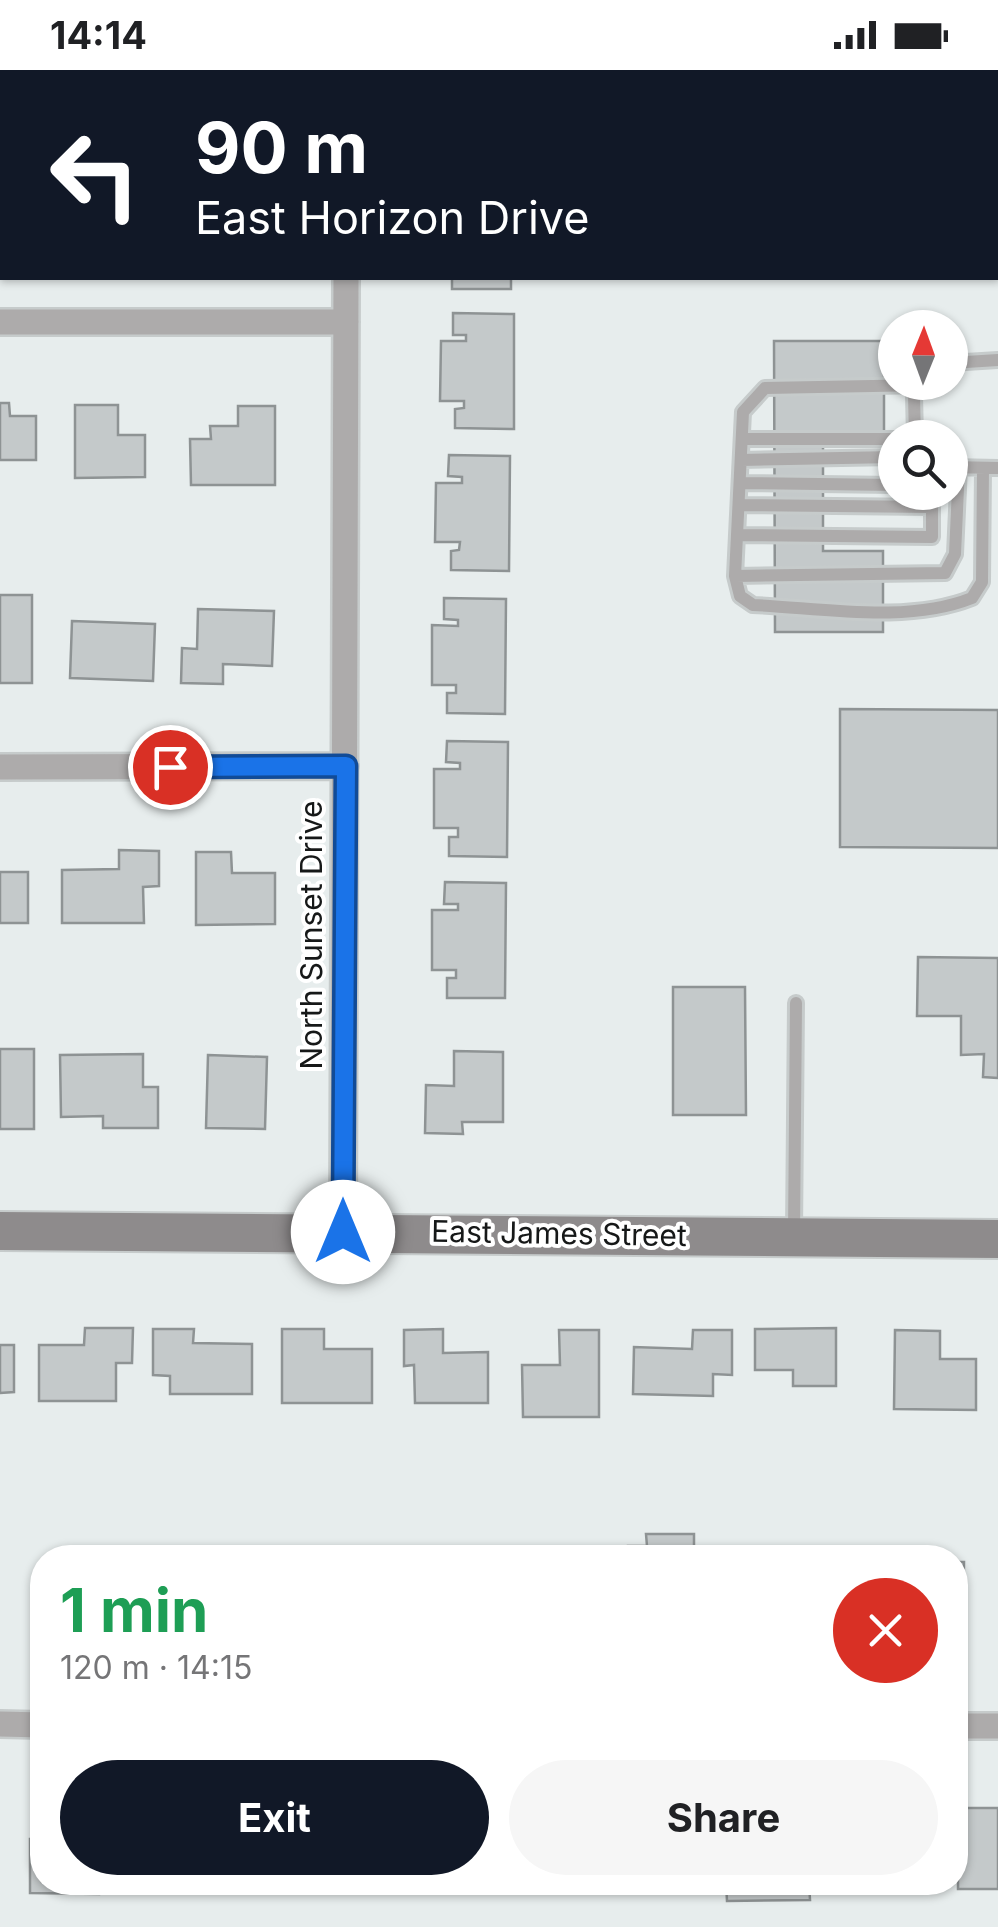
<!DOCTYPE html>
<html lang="en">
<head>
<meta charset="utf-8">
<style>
  :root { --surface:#fff; --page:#f6f6f6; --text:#202124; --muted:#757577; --accent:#111827 }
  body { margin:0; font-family:Inter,sans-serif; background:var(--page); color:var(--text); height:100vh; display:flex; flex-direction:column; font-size:38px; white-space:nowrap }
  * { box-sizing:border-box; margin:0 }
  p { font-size:32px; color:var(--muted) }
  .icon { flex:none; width:55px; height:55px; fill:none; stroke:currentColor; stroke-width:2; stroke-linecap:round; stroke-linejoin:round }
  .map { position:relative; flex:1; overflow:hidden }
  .sheet { position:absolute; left:30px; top:1475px; width:938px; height:350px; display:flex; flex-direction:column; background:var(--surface); border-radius:40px; box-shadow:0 2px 8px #0004 }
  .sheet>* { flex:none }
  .banner { position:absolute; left:0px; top:0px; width:1000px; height:210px; box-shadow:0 2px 8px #0004; background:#111827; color:#fff; overflow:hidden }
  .needle { width:65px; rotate:1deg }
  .tools { position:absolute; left:878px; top:240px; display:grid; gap:20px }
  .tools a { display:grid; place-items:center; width:90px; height:90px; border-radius:50%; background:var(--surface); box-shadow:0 2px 8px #0004; font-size:50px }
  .pin { position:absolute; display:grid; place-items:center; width:85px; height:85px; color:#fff; margin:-42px; border:5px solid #fff; border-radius:50%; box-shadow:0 2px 10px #0007 }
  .me { position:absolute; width:110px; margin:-55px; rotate:0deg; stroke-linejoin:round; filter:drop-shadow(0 0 8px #0008) }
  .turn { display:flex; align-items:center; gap:35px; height:210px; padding:0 30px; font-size:45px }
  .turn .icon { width:130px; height:130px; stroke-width:2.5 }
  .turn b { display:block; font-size:70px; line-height:85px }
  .round { display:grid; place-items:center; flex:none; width:105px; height:105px; border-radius:52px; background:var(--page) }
  .head { display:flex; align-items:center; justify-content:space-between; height:170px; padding:0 30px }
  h1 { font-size:60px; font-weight:700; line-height:75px; color:#1e9e55 }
  .cta { display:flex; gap:20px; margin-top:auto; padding:20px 30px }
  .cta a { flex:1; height:115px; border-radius:60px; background:var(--accent); color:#fff; font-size:40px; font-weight:700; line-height:115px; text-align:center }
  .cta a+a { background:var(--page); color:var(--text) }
  .status { display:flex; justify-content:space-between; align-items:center; height:70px; padding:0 50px; background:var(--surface); direction:ltr }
  .status svg { height:28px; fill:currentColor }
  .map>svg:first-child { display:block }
</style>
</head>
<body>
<div class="status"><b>14:14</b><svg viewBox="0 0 49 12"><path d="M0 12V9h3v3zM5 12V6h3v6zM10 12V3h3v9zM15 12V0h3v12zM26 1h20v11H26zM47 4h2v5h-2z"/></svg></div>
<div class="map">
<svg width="998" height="1857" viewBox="0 0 998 1857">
  <rect width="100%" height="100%" fill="#e7eded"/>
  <path fill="#c4c9ca" stroke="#8e9394" stroke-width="2.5" d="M438 0H512V2H438Z
    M766 0H918V2H766Z
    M0 96H2V167H0Z
    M452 208H511V219H452Z
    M453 243 514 244V359L455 358V339L464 338V331H440L441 271H466V265H453Z
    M774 271H884V363H823V481H883V562H775Z
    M0 333H9L10 346H36V390H0Z
    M75 335H118V365H145V407L75 408Z
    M238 336H275V415H191L190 369H211L210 356H238Z
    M449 385 510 386 509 501 451 500V481L459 480 460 472H435L436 413H462V407L448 406Z
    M0 525H32V613H0Z
    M444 528 506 529 505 644 447 643V623H456V615H432V555L458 556V550L444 549Z
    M198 539 274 541 272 596 223 594V614L181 613 182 578 197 579Z
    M72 551 155 554 153 611 70 608Z
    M840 639 998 640V778L840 777Z
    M447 671 508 672 507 787 449 786V767H458V758H434V699H460V693L446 692Z
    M119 780 159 781V816L143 817 144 853H62V800L119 799Z
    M196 782H231L232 803H275V854L196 855Z
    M0 802H28V853H0Z
    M445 812 506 813 505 928H447V908H456V900H432V840H458V834H444Z
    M918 887 998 888V1008L983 1007 984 984 961 985V946H917Z
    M673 917H745L746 1045H673Z
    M0 979H34V1059H0Z
    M454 981 503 982V1052H462L463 1064 425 1063 426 1015 454 1016Z
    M143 984V1017H158V1058H103V1046L61 1047 60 985Z
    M208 985 267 987 265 1059 206 1058Z
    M85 1258H133L132 1293H116V1331H39V1275H84Z
    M836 1258V1316H793V1300H755V1259Z
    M153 1259H194L193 1273 252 1274V1324H170V1306L153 1305Z
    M282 1259H324V1279H372V1333H282Z
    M443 1259V1283L488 1282V1333H415L414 1295 404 1296V1260Z
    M559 1260H599V1347H523L522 1295H560Z
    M693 1260H732V1305L713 1304V1326L633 1324 634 1277 692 1279Z
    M895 1260 940 1261V1289H976V1340L894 1339Z
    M0 1275H14V1322L0 1323Z
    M646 1464H694V1481H721V1488H628V1476H647Z
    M294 1480 328 1481V1488H294Z
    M955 1492H964L963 1572H955Z
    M958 1738H998V1819H958Z
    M30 1769H42V1812H99V1824L30 1823Z
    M371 1812H458V1823L371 1822Z
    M488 1812H579V1821L487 1817Z
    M612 1812H690V1819L612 1822Z
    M726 1812H809L810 1830 727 1831Z
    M852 1812H929V1820L852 1821Z"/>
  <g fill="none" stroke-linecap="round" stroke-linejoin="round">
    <defs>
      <path id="lane" d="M950 293 998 290
        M926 315 765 318 743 342 735 506 740 526 753 535C821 538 907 554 972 528L982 512 983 398
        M915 368 914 325 927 314
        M742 369H895
        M741 390 895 387
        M950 397 998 398
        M740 413 895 415
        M739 435 932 437
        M737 465 932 467V422
        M735 506 945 503 955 484 959 397
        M794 1164 796 933"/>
      <path id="street" d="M346 0V2
        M0 252H346
        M0 697 345 696
        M343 1162 346 208
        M0 1654 42 1655
        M955 1656H998"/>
      <path id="secondary" d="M0 1161 998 1169"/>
    </defs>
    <use href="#lane" stroke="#c6cbcb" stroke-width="18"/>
    <use href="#street" stroke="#c6cbcb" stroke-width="30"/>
    <use href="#secondary" stroke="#c6cbcb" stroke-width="42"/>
    <use href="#lane" stroke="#adabab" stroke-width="12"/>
    <use href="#street" stroke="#adabab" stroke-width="25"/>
    <use href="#secondary" stroke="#8e8b8c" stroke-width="38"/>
  </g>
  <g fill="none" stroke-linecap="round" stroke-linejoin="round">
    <defs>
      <path id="route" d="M170 697 346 696 343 1162"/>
    </defs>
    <use href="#route" stroke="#114b97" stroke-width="25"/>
    <use href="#route" stroke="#1a73e8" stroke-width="18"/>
  </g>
  <g text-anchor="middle" stroke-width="8" stroke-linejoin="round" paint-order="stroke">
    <g font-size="30" fill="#161818" stroke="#fff">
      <text transform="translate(312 865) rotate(-90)" y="10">North Sunset Drive</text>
      <text transform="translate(559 1164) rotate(1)" y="10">East James Street</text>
    </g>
  </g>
</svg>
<div class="tools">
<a><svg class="needle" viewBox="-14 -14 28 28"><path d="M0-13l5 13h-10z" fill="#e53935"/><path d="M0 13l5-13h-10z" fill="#757577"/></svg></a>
<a><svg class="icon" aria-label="search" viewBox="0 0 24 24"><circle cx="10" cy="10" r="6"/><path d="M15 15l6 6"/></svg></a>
</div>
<div class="pin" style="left:170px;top:697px;background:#d93025"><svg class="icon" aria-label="arrive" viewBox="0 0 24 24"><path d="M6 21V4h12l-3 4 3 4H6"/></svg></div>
<svg class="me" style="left:343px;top:1162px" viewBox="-20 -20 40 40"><circle r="19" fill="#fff"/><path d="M0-13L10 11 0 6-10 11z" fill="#1a73e8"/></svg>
<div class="banner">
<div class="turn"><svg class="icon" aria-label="left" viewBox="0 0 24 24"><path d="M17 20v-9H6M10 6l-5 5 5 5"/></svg><div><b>90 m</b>East Horizon Drive</div></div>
</div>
<section class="sheet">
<div class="head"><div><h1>1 min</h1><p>120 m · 14:15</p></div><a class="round" style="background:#d93025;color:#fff"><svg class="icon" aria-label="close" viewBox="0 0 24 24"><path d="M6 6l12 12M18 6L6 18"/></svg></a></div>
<div class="cta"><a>Exit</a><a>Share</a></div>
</section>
</div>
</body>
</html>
